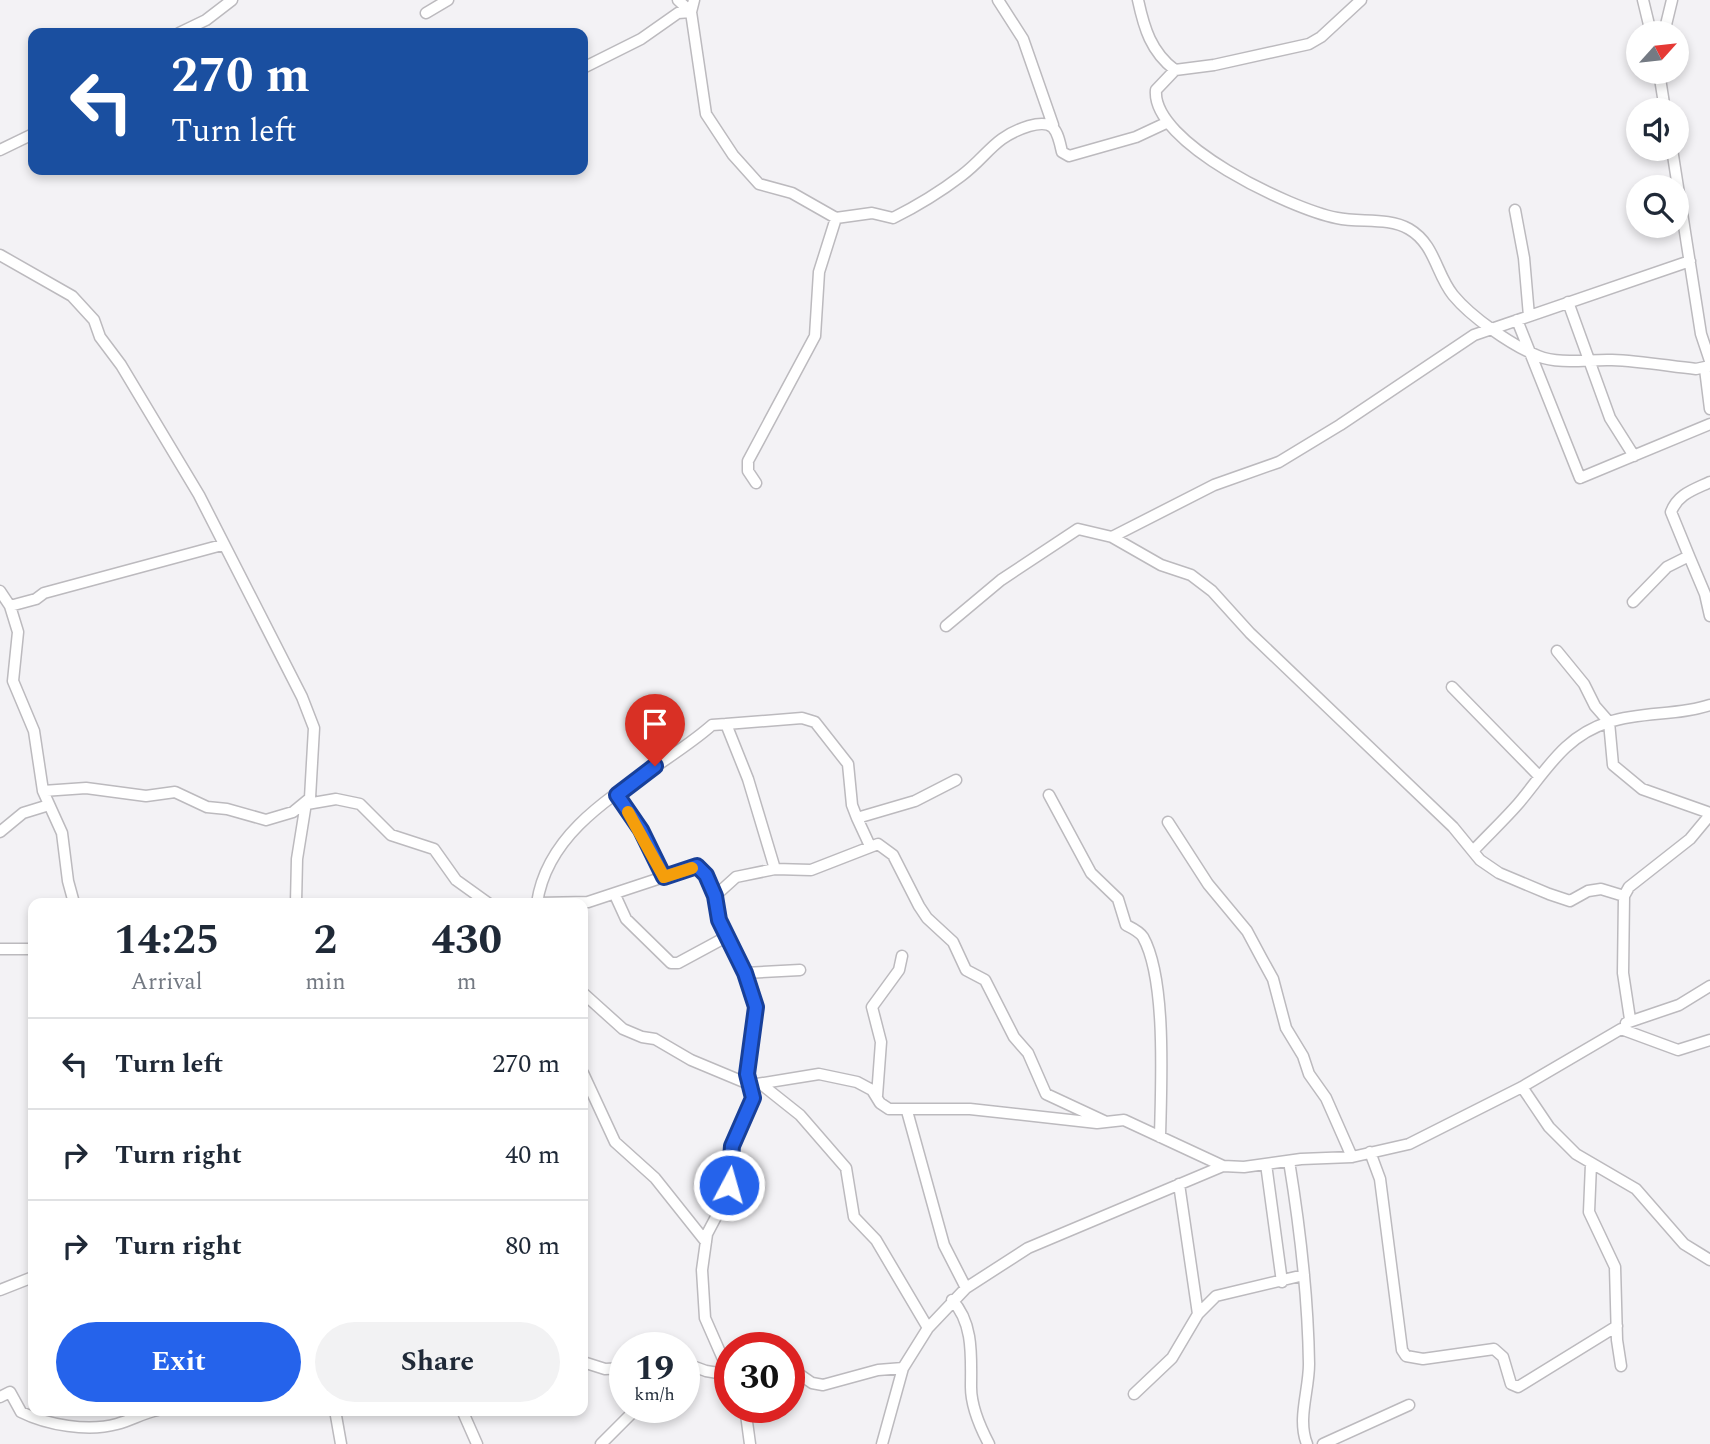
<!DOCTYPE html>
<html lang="en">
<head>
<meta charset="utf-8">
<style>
  :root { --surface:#fff; --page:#f2f2f3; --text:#1f2937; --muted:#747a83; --line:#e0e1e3; --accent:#2563eb }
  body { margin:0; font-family:Spectral,serif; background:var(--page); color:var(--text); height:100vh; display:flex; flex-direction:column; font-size:26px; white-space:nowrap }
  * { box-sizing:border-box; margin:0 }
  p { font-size:23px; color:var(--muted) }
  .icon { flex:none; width:38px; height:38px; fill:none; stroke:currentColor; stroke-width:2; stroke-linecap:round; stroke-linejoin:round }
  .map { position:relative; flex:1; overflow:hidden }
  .drawer { position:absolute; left:28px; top:898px; width:560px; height:518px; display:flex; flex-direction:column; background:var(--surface); border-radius:14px; box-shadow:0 4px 10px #0003 }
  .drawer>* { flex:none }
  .banner { position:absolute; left:28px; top:28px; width:560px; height:147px; border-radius:14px; box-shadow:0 4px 10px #0003; background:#1a4fa0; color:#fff; overflow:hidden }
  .needle { width:46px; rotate:63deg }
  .buttons { position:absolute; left:1626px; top:21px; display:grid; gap:14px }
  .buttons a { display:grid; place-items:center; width:63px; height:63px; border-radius:50%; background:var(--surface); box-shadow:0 4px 10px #0003; font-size:35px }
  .speed { position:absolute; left:609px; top:1332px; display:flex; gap:14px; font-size:35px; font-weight:700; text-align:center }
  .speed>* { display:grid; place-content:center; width:91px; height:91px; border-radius:50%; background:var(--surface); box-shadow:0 4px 10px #0003; line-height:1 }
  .speed small { font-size:18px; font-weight:400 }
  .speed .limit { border:10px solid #d22; background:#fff; color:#111 }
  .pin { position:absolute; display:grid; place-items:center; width:60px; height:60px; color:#fff; margin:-72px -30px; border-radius:50% 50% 50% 0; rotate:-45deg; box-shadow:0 0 7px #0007 }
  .pin .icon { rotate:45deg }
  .me { position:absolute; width:77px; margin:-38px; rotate:6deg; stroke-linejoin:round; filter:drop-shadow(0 0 5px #0008) }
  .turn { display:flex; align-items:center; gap:24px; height:147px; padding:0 28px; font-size:32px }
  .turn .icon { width:91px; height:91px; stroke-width:2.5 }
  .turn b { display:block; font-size:49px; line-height:60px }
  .eta { display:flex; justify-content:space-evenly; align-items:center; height:119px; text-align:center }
  .eta b { font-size:42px; font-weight:700; line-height:49px }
  .action { display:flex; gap:14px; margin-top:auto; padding:14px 28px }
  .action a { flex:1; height:80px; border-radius:42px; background:var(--accent); color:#fff; font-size:28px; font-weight:700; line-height:80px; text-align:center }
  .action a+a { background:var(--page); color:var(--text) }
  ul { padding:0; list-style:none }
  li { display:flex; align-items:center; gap:21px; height:91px; padding:0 28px; border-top:2px solid var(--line) }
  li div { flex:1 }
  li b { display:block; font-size:26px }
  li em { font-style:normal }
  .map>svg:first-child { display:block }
</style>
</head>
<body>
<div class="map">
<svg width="1710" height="1444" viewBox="0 0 1710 1444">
  <rect width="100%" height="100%" fill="#f3f2f5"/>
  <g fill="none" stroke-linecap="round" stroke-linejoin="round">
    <defs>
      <path id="minor" d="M678 0 691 12
        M694 0 691 12 706 114 733 155 759 184 792 193 836 218 872 213 893 218C917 206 940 192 961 176 988 156 993 137 1029 126 1054 119 1057 129 1062 152L1069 156 1136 137 1166 123
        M998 0 1023 39 1053 125
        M1138 0C1144 28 1151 52 1175 70
        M1361 0 1321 37 1309 44 1214 65 1175 70 1156 90C1151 143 1291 209 1337 218 1360 223 1388 217 1409 229 1435 244 1436 274 1453 295 1471 317 1511 345 1538 356 1560 365 1589 359 1612 360 1640 361 1668 366 1696 369L1710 366
        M1643 0 1651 33
        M426 13 448 0
        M179 33 206 20 232 0
        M1664 33 1672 0
        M583 68 641 39 678 13 691 12
        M1659 72 1665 110
        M1672 149 1701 334 1710 361
        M0 150 33 134
        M1515 210 1524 258 1529 316
        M0 255 72 296 94 320 100 337 121 365 199 495 302 697 314 728 310 798 293 812 266 820 227 809 207 807 175 792 146 796 86 788 43 791
        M1568 302 1610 418 1634 456
        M1517 320 1580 478 1710 424
        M1705 369 1710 409
        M756 483 748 471V461L815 336 819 272 836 218
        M1112 537 1161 565 1191 575 1212 591 1250 633 1453 827 1480 860 1499 873 1549 894 1570 901 1588 891 1601 889 1624 896
        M1689 556 1705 594 1710 616
        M0 591 10 606 18 632 13 681 34 731 43 791 62 833 68 881 74 903
        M1633 602 1667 567 1689 556 1671 512C1678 494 1693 490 1710 482
        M10 606 36 599 44 593 222 545
        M946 626 1001 580 1078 529 1112 537 1214 485 1279 462 1340 425 1474 335 1690 261
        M1557 651 1584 684 1595 706 1609 722 1613 765 1642 789 1710 813
        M1452 687 1538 775
        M617 795 641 830 664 877
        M1049 795 1091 873 1118 899 1126 925C1132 928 1139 931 1143 937 1167 980 1161 1087 1160 1137
        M307 804 336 799 360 804 391 835 434 849 456 880 488 903
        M857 818 870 846
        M1168 822 1208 884 1247 931 1262 959 1273 979 1286 1028 1303 1056 1309 1074 1326 1098 1352 1157
        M0 832 23 813 49 805
        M1473 851C1488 835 1504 820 1518 804 1546 771 1564 736 1609 722 1643 711 1677 716 1710 705
        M775 869 748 779 726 724 802 718 815 722 848 764 852 805 857 818 915 801 956 780
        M615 895 626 919 671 963H678L728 936
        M296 903 297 859 306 803
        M537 903C550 814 652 778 712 725L726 724
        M538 903 588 902 697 866 707 875 715 896
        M0 949H33
        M745 973 800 970
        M583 993 623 1029 642 1037 655 1039 691 1060 751 1085 819 1074 857 1082 872 1090 880 1103 889 1109H970L1097 1123 1124 1120 1223 1166
        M1630 1019 1623 973 1624 896 1629 887 1690 839 1710 815
        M1626 1023 1679 1005 1710 986
        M583 1073 615 1142 655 1178 706 1242
        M761 1084 800 1115 846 1168 854 1217 876 1240 928 1328
        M1522 1087 1549 1127 1576 1154 1636 1189 1684 1244 1710 1260
        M877 1096 881 1042 872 1007 899 970 902 956
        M907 1111 944 1245 966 1288
        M1370 1152 1380 1179 1402 1350 1406 1356 1423 1359 1494 1349 1503 1357 1511 1384 1518 1387 1617 1326
        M1289 1161C1300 1228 1308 1297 1309 1364 1309 1391 1297 1419 1307 1444
        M1266 1164 1282 1282
        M1591 1164 1589 1212 1615 1267 1617 1340 1621 1366
        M1179 1184 1198 1314
        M0 1290 33 1277
        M952 1300C974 1323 971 1358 971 1387 971 1407 980 1427 989 1444
        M583 1362 605 1369 625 1368
        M684 1363 706 1371 730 1375
        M789 1367 812 1383 823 1385 878 1370 903 1368
        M730 1375 705 1318 702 1270 707 1234 727 1196 732 1146 752 1103 754 1094 747 1074 756 1007 745 973 719 920 715 896 736 877 775 869 811 870 878 844 893 855 919 906 927 918 953 942 966 970 985 980 1014 1037 1028 1053 1046 1094 1104 1121
        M1134 1394 1172 1358 1198 1314 1216 1296 1304 1275
        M0 1397 10 1392 21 1412C47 1425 88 1432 117 1424 132 1420 143 1413 158 1410
        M745 1407 750 1444
        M335 1410 341 1444
        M462 1410 477 1444
        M601 1444 638 1407
        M882 1444 903 1368 928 1328 966 1288 1028 1248 1223 1166 1244 1167 1301 1159 1352 1157 1409 1144 1522 1087 1621 1029 1678 1050 1710 1040
        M1323 1444 1409 1405"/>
    </defs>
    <use href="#minor" stroke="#bcbabe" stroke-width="13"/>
    <use href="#minor" stroke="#fff" stroke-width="10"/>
  </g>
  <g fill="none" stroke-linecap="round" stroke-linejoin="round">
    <defs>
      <path id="route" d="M655 766 617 795 641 830 664 877 697 866 706 875 715 896 719 920 745 973 756 1007 747 1074 753 1098 732 1146 729 1185"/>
    </defs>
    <use href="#route" stroke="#184099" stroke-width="18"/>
    <use href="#route" stroke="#2563eb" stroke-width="12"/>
    <path stroke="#f59e0b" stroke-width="12" d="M628 812 664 877 692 868"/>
  </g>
</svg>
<div class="buttons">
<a><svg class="needle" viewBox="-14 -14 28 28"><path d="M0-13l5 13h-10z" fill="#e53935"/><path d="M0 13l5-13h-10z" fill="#747a83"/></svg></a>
<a><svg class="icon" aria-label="sound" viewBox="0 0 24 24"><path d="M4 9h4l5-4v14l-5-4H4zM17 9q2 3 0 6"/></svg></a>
<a><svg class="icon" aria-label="search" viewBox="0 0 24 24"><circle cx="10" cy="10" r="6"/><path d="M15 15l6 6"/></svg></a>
</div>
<div class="speed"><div>19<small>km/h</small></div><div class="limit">30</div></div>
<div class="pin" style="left:655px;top:766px;background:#d93025"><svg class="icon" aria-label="arrive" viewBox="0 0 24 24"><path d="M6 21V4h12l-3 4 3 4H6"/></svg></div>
<svg class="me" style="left:729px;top:1185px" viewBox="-20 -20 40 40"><circle r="17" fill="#2563eb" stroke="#fff" stroke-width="3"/><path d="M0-11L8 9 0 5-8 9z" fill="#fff"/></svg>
<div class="banner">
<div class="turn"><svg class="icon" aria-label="left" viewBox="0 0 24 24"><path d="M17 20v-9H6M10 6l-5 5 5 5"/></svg><div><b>270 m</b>Turn left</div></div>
</div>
<section class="drawer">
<div class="eta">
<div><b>14:25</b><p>Arrival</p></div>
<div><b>2</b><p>min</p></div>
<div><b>430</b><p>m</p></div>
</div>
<ul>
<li><svg class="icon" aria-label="left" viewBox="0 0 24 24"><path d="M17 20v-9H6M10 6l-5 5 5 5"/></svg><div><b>Turn left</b></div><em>270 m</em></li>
<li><svg class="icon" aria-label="right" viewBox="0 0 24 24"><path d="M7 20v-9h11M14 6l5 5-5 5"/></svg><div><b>Turn right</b></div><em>40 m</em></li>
<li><svg class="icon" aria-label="right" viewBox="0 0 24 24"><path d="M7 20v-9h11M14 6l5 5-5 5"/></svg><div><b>Turn right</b></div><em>80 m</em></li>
</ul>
<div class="action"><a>Exit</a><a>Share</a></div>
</section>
</div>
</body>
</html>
